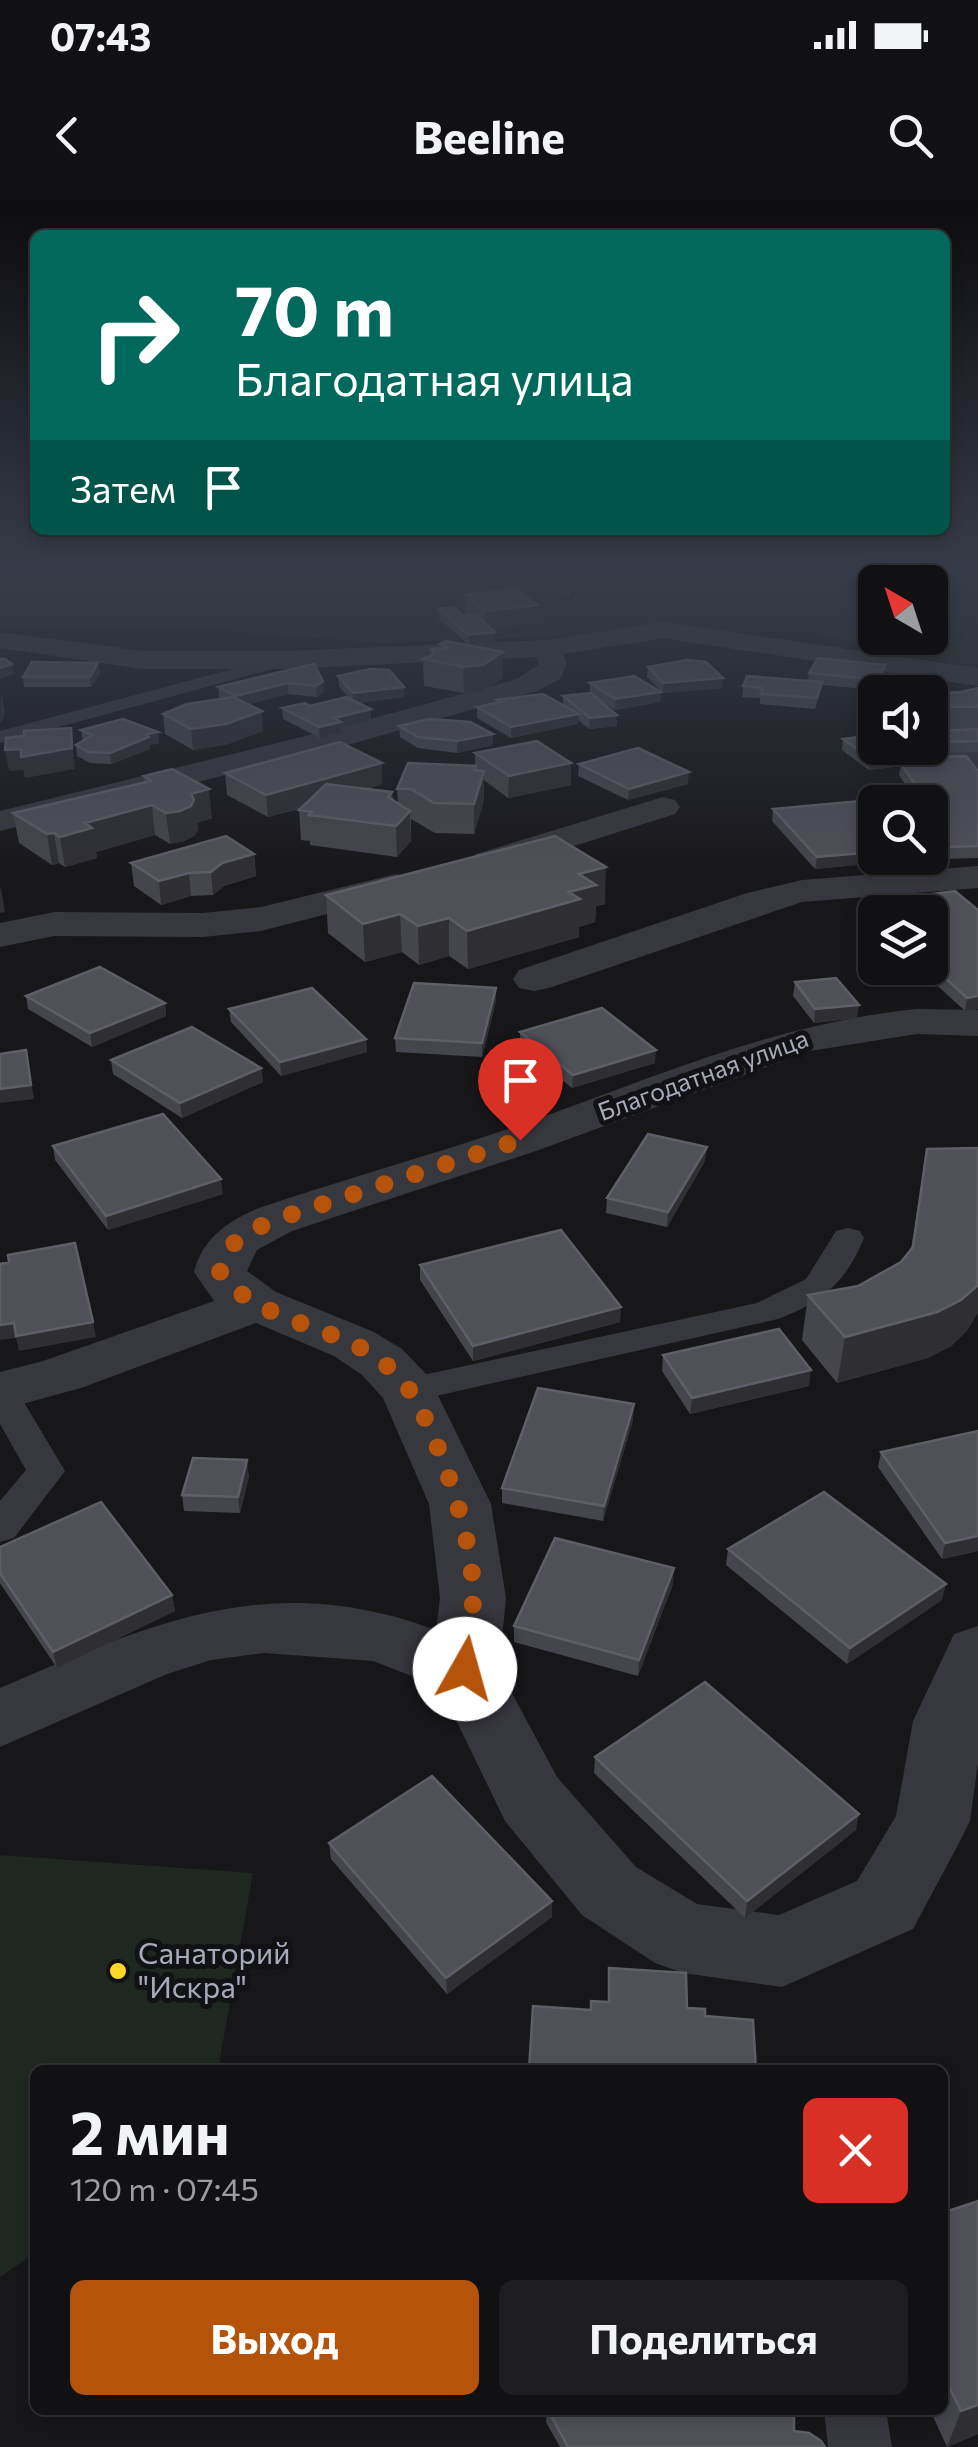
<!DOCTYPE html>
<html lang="ru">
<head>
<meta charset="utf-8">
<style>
  :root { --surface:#111013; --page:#1e1e21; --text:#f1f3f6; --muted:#9c9da0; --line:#303033; --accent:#b45309 }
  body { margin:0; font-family:Commissioner,sans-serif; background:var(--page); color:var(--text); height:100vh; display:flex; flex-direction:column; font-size:38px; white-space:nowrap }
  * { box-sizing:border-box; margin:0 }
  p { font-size:32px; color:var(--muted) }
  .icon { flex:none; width:55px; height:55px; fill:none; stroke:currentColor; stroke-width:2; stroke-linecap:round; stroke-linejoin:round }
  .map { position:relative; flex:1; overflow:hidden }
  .sheet { position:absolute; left:30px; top:1865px; width:918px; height:350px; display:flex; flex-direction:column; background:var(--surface); border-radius:15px; box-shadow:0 5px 15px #0003,0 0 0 2px var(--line) }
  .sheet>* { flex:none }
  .hud { position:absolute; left:30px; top:30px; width:920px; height:305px; border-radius:15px; box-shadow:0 5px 15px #0003,0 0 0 2px var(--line); background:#00695c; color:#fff; overflow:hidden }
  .needle { width:65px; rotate:321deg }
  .controls { position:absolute; left:858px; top:365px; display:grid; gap:20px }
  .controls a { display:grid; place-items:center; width:90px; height:90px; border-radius:15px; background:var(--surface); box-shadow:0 5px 15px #0003,0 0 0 2px var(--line); font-size:50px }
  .pin { position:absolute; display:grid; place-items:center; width:85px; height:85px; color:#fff; margin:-102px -42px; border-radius:50% 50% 50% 0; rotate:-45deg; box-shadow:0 0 10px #0007 }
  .pin .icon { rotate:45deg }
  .me { position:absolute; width:110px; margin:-55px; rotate:7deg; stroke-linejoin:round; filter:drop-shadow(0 0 8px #0008) }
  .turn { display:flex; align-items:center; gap:35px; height:210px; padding:0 40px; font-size:45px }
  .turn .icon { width:130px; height:130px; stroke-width:2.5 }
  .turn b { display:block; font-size:70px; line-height:85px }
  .then { display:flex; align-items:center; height:95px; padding:0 40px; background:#0003; gap:20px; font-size:38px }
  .round { display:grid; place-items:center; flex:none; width:105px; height:105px; border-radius:15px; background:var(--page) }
  .overview { display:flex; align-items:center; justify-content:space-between; height:170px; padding:0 40px }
  h1 { font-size:60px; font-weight:700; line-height:75px }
  .action { display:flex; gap:20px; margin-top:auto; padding:20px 40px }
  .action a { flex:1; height:115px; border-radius:15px; background:var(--accent); color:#fff; font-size:40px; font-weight:700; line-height:115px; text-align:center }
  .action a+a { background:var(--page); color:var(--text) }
  .status { display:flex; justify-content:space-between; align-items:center; height:70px; padding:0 50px; background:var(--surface); direction:ltr }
  .status svg { height:28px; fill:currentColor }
  header { display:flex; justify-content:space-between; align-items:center; height:130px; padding:0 40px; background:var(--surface); font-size:45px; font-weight:700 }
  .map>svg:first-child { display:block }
</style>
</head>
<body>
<div class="status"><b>07:43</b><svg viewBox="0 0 49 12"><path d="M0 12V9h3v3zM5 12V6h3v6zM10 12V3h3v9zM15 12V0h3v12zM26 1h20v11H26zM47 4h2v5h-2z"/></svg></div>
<header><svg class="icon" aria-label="back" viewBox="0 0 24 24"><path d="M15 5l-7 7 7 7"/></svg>Beeline<svg class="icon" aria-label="search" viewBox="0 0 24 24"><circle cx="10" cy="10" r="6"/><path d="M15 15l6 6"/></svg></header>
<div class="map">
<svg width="978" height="2247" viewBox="0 0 978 2247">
  <rect width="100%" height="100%" fill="#171619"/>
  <path fill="#1e2720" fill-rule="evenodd" d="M0 371H978V470L811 432H682L381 443 148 425 0 427ZM875 382H930V438H875Z
    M0 1655 253 1673 218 1870H35V2053L0 2077Z"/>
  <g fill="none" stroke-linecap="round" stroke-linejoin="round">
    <path stroke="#3d3e45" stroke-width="4" stroke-dasharray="2.5 4" stroke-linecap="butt" d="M507 371 587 402"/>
    <path fill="#37373e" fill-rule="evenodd" d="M285 455 294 460 291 464 0 543V531Z
      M848 1028 860 1031 864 1038C846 1082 823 1102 778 1119L409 1202 396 1198 391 1190 396 1182 409 1178 757 1103 806 1079 836 1031Z
      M0 1180 13 1184 65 1271 14 1338 0 1342V1301L26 1270 0 1224Z
      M824 2210H886L892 2247H828Z"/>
    <path fill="#37373e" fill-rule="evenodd" d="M663 422 978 468V486L663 438 563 454 567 464 560 479 537 491 351 544 0 631V611L330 530 517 479 539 464 536 457 285 469H143L0 448V432L143 451H285L547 440Z
      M978 548V568L924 572 912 569 908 562 912 555Z
      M663 597 675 600 680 607 675 614 489 673 476 670 471 662 476 654Z
      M978 666V688L802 702 549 788 534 791 519 788 513 779 519 770 747 693 802 680Z
      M396 674 409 677 415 685 409 693 261 731 203 737 54 736 0 747V723L54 712 203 713 261 707Z
      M917 809 978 810V836L917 834 810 851 536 951 292 1031 257 1050 247 1071 276 1092 374 1132 402 1149 429 1177 491 1304 506 1398 499 1469 557 1577 636 1667 697 1704 779 1715 857 1681 896 1616 913 1521 954 1434 978 1426V1563L970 1621 959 1643 913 1729 782 1787 683 1773 655 1763 582 1715 505 1621 440 1487 373 1461 264 1453 211 1460 167 1474 0 1547V1488C152 1423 270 1368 436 1430L440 1398 429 1304 383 1198 362 1175 334 1156 256 1123 81 1188 0 1210V1172L43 1161 214 1101 194 1072C203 1038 226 1023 256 1009 347 978 440 953 531 921 661 875 777 823 917 809Z"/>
  </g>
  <path fill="#45464c" d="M465 395 537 405V423L491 428 495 442 469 445 439 419V409L468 415 465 413Z
    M440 444 503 452V478L483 491 464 493 424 486 423 459 431 455V449L440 448Z
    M98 463 100 473 91 487H24L23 477Z
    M314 464 324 492 317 497 288 494 248 504 263 531 228 544 193 550 165 534 163 514 221 499 219 498 218 487Z
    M648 467 722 488 663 493 647 477Z
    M809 473 884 475 876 490 822 485 815 509 760 504V498L742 497 743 486 808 481Z
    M338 476 404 487V497L358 503 371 520 341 528V533L320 538 283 519 282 508 310 506 349 498 339 486Z
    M590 483 661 492 660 502 615 510 601 501 617 515V526L589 529 578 520V524L511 538 477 518V507L497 503V500L563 505V496L590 493Z
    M978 488V552L943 553 932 542 933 535H930V494L961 492Z
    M399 526 493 545 457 553 418 548 400 537Z
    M81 530 158 532 159 543 150 545V549L111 564 90 563 77 556 76 545 83 541Z
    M843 539 901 564 934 563 935 557 978 571V658L941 659 933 648H930V602H908L909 590 899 575 901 566 869 570 842 550Z
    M475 553 571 563V585L508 598 484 580V600L474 634 435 633 411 619V641L397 657 310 645V641L301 640 299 610 302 608 268 617 227 595 225 573 382 563V584L367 589 392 592 393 600 398 603 397 589 475 566Z
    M579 564 688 584 628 600 578 576Z
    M144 576 212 618 197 623 198 630 194 636 184 641 170 644 155 635 96 652 97 658 65 667 59 663 52 665 19 643 13 613 144 582Z
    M773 609 875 658H918V659L815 669 772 621Z
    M254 654 256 676 224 686 213 695 191 696 161 705 134 686 131 663Z
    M955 691 978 809 965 811 918 768H930V712H875V727L862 715 864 703Z
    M326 695 605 704 596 706 595 722 579 727V737L468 769 449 756 419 765 402 752 365 762 328 733Z
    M795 782 857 818 814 823 793 796Z
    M26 796 165 803 166 816 92 847 28 809Z
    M496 801 482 857 396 852 395 838Z
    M229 809 366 839 367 852 281 876 231 822Z
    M520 832 655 863 572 888 520 845Z
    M111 860 261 868 263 882 182 918 113 874Z
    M53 946 223 994 108 1030 55 960Z
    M927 949 967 1131 951 1146 928 1158 837 1183 802 1140 808 1095 858 1086 901 1062 911 1049Z
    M705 961 667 1027 606 1013 607 998Z
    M420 1065 620 1122 473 1161 420 1080Z
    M663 1155 809 1186 690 1214 662 1171Z
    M633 1220 603 1321 502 1303V1288Z
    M978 1231V1351L942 1359 878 1267 881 1252Z
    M249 1276 240 1313 184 1311 182 1295Z
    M0 1347 172 1395 175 1411 57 1468 0 1383Z
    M728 1349 942 1400 847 1464 726 1365Z
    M673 1384 638 1476 514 1442V1426Z
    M595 1557 856 1630 745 1718 594 1573Z
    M329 1643 552 1717 447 1794 331 1659Z
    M978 2001V2234L947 2247 930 2210H942V2013Z
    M547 2210H794V2231L825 2247H560L546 2222Z"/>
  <path fill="#2e2e33" d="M537 405V423L485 429V411Z
    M495 432V442L469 445 468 435Z
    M503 452V478L483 491 464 493 463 467Z
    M98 463 100 473 91 487 90 477Z
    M12 464 14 474 0 479V468Z
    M885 465 884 475 876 490 878 480Z
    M723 478 722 488 663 493V483Z
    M323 481 324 492 317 497 316 486Z
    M288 483V494L237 507 236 496Z
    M404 487V497L353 503V493Z
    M1 492 5 512 2 521 0 522Z
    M661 492 660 502 615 510V499Z
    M371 509V520L341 528V533L320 538 319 527 334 518Z
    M262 511 263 531 228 544 193 550 191 529Z
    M579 514 578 524 511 538V527Z
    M617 515V526L589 529 590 518Z
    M71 528 75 569 25 578 23 570 9 571 5 550Z
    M158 532 159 543 150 545V549L111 564 110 553 147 534Z
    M493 534V545L457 553V541Z
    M903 555 901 566 869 570 871 559Z
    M382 563V584L268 617 266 595Z
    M571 563V585L508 598 509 576Z
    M484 571V600L474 634V604Z
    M689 572 688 584 628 600 629 589Z
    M209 589 212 618 197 623 198 630 194 636 184 641 170 644 166 613 191 594Z
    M152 605 155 635 96 652 97 658 65 667 60 637 85 623Z
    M410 611 411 641 397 657 396 626Z
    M54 633 59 663 52 665 47 634Z
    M875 652V658H918V659L815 669 817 657Z
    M254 654 256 676 224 686 213 695 211 672 222 663Z
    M606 667 605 704 596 706 595 722 579 727V737L468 769 467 731 569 692 579 674Z
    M189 673 191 696 161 705 159 681Z
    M1 688 5 712 0 713V689Z
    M400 714 402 752 365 762 363 724Z
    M449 718V756L419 765 418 726Z
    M496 788V801L482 857V843Z
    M978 796V809L965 811 967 798Z
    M165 803 166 816 92 847 90 833Z
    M859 805 857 818 814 823 815 809Z
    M366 839 367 852 281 876 280 862Z
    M26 850 34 899 0 903V889Z
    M656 850 655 863 572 888 573 875Z
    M261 868 263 882 182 918 180 903Z
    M707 947 705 961 667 1027 668 1012Z
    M221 979 223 994 108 1030 106 1016Z
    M978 1084V1113L967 1131 951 1146 928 1158 837 1183 845 1137Z
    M621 1107 620 1122 473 1161V1146Z
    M93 1122 96 1137 19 1151 16 1138 0 1140V1125L14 1123Z
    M811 1170 809 1186 690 1214 692 1198Z
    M634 1204 633 1220 603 1321 604 1306Z
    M247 1260 249 1276 240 1313 238 1297Z
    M978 1336V1351L942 1359 945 1343Z
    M674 1368 673 1384 638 1476 639 1460Z
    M946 1384 942 1400 847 1464 850 1448Z
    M172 1395 175 1411 57 1468 53 1452Z
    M859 1614 856 1630 745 1718 747 1701Z
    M552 1701V1717L447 1794 446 1778Z
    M978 2205V2234L947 2247 961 2211Z"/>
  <path fill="#505058" stroke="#5e5e67" stroke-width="2.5" d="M516 389 537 405 485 411 465 395Z
    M454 407 461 414 477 416 495 432 468 435 439 409Z
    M446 441 503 452 483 465 463 467 423 459 434 454 431 449 449 448 440 444Z
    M818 458 885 465 878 480 809 473Z
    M0 459H5L12 464 0 468Z
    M687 460 706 462 723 478 663 483 648 467Z
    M32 462 98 463 90 477H23Z
    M314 464 323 481 316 486 288 483 236 496 218 487Z
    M370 469 389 470 404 487 353 493 338 476Z
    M634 476 661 492 615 499 590 483Z
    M747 476 822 482 817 498 761 494 763 488 743 486Z
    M978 488V507H930V494L961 492Z
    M591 493 617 515 590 518 563 496Z
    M543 494 579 514 511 527 477 507 501 502 497 500Z
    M233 497 262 511 226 524 191 529 163 514 187 504Z
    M346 497 371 509 334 518 341 522 319 527 282 508 305 503 310 506Z
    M123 519 158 532 147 534 149 537 110 553 88 552 76 545 92 535 81 530Z
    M429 519 470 522 493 534 457 541 418 537 399 526Z
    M71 528 72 548 21 557V549L5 550 6 538 24 536V531Z
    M978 529V541L945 542 934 531Z
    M874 535 875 548H892L903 555 871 559 843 539Z
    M537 541 571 563 509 576 475 553Z
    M340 542 382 563 266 595 225 573Z
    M638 548 689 572 629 589 579 564Z
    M966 556 978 571V646L943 647 935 636H930V602H918L909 590H919L901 564 940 563 935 557Z
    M408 563 476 566 474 570 484 571 474 604 434 603 411 589H397Z
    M172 569 209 589 191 594 194 600 191 606 180 611 166 613 152 605 85 623 92 628 60 637 54 633 47 634 13 613 151 581 144 576Z
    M326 584 392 592 388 597 410 611 396 626 309 615 312 612 299 610Z
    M871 600 875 604V652L817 657 773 609Z
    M226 636 254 654 222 663 211 672 189 673 159 681 131 663Z
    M555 636 606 667 579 674 596 685 569 692 580 699 467 731 449 718 418 726 400 714 363 724 326 695Z
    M955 691 978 710V796L967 798 930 764V712L875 713 864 703Z
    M100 767 165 803 90 833 26 796Z
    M836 778 859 805 815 809 795 782Z
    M414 783 496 788 482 843 395 838Z
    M312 788 366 839 280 862 229 809Z
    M602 808 656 850 573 875 520 832Z
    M192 827 261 868 180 903 111 860Z
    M26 850 31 885 0 889V854Z
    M163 914 221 979 106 1016 53 946Z
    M648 934 707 947 668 1012 607 998Z
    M978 948 977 1086 961 1100 937 1112 845 1137 808 1095 858 1086 901 1062 913 1047 927 949Z
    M561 1030 621 1107 473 1146 420 1065Z
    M75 1043 93 1122 16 1136 14 1123 0 1125V1064L9 1062 8 1055Z
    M779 1129 811 1170 692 1198 663 1155Z
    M538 1188 634 1204 604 1306 502 1288Z
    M978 1231V1336L945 1343 881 1252Z
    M193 1258 247 1260 238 1297 182 1295Z
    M824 1292 946 1384 850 1448 728 1349Z
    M101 1302 172 1395 53 1452 0 1373V1347Z
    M555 1338 674 1368 639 1460 514 1426Z
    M705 1482 859 1614 747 1701 595 1557Z
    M432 1576 552 1701 446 1778 329 1643Z
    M609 1768 686 1773 687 1808 705 1809V1816L753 1820 756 1870H529L533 1806 591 1810V1801L609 1802Z
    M978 2001V2205L961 2211 942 2172V2013Z
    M548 2210H794V2231L809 2233 821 2241 825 2247H568Z"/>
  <linearGradient id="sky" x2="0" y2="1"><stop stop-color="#0d0c0e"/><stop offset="0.54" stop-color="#363c49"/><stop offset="1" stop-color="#363c49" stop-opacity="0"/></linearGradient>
  <rect width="978" height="685" fill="url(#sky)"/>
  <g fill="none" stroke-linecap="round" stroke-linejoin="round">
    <path stroke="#b45309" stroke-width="18" stroke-dasharray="0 32.4" d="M465 1469C467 1447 472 1423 473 1401 476 1345 440 1238 410 1191 397 1171 373 1153 351 1143 307 1122 249 1113 220 1072 226 1040 247 1033 274 1020L520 940"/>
  </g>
  <circle fill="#ffd828" stroke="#121114" stroke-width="4" cx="118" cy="1771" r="10"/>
  <g text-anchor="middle" stroke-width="10" stroke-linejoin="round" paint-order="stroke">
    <g font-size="25" fill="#a7aaba" stroke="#121114">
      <text transform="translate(703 875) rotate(-20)" y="9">Благодатная улица</text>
    </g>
    <g font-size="30" fill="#a7aaba" stroke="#121114" text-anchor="start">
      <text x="138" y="1764">Санаторий<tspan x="138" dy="34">"Искра"</tspan></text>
    </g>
  </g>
</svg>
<div class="controls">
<a><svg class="needle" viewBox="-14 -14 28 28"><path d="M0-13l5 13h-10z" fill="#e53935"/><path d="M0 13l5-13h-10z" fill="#9c9da0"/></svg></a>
<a><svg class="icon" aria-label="sound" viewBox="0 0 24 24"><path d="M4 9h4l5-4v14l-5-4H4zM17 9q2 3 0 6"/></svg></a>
<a><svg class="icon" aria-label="search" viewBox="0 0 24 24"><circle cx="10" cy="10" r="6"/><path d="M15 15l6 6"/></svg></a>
<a><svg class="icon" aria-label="layers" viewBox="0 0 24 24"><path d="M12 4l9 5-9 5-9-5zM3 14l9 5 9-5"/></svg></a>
</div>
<div class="pin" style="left:520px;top:940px;background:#d93025"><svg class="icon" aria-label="arrive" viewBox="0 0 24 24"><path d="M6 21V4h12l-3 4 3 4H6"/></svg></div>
<svg class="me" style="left:465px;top:1469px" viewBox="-20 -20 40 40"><circle r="19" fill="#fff"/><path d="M0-13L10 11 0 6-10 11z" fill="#b45309"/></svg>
<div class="hud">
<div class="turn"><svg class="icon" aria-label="right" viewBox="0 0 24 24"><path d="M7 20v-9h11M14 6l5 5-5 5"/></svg><div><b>70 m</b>Благодатная улица</div></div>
<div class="then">Затем<svg class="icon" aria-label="arrive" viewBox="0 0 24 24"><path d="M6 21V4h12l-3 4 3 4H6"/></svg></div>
</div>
<section class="sheet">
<div class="overview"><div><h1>2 мин</h1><p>120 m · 07:45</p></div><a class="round" style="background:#d93025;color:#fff"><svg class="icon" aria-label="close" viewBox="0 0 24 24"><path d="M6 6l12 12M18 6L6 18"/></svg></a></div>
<div class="action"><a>Выход</a><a>Поделиться</a></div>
</section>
</div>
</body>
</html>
